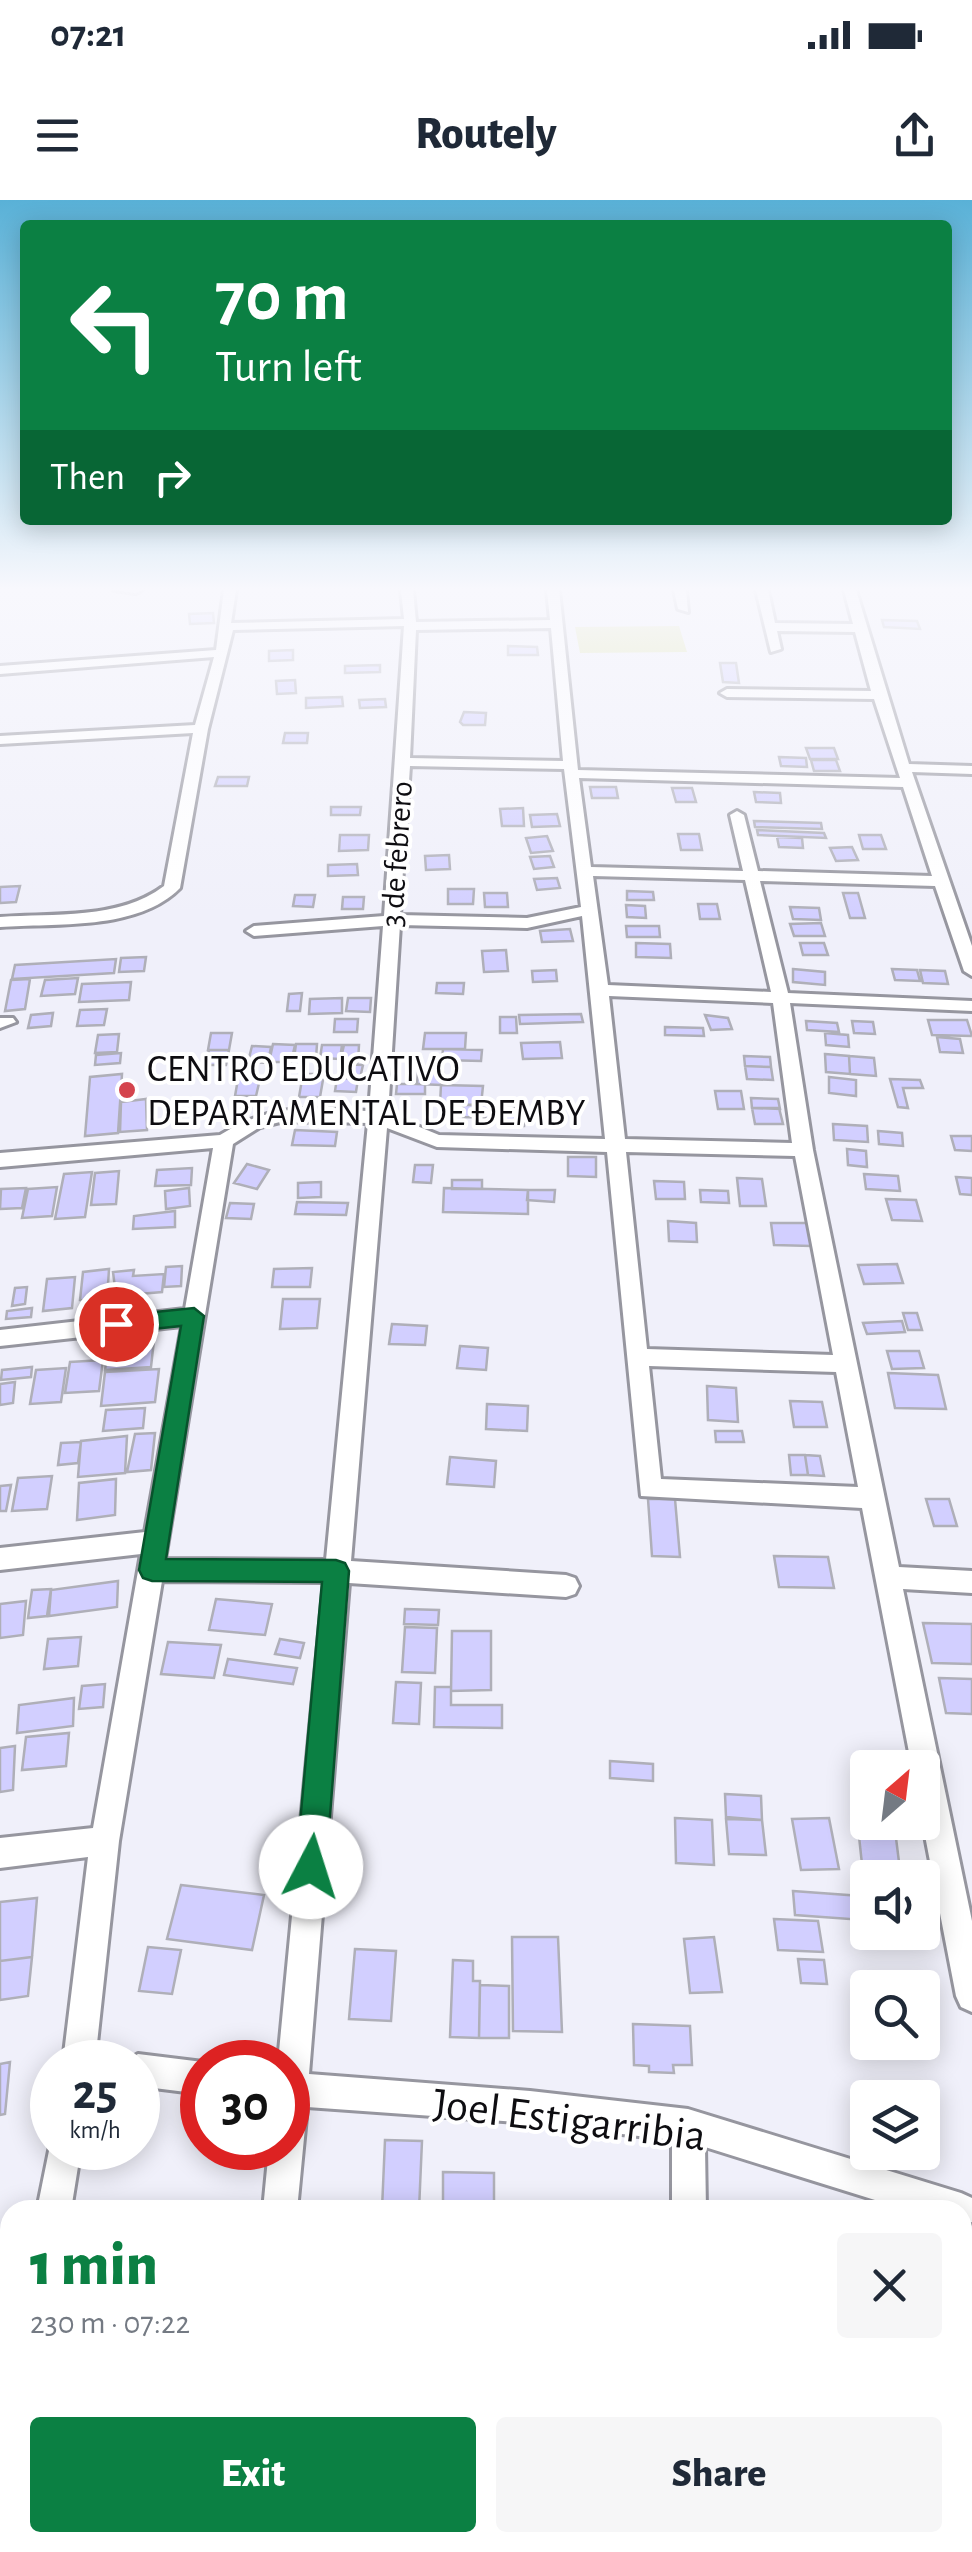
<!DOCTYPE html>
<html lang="en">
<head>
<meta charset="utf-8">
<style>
  :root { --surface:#fff; --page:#f6f6f7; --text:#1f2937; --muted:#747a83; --accent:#0b8043 }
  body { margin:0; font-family:"Alegreya Sans",sans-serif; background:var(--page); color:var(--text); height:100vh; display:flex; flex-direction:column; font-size:38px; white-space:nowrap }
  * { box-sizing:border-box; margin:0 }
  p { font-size:32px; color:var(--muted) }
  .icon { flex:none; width:55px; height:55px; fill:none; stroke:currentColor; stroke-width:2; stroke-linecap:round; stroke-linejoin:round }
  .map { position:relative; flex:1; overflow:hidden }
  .sheet { position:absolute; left:0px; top:2000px; width:972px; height:352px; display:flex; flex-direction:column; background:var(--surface); border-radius:30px 30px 0 0; box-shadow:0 5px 25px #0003 }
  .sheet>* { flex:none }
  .top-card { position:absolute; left:20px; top:20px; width:932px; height:305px; border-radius:10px; box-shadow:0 5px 25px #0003; background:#0b8043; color:#fff; overflow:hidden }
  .needle { width:65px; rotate:28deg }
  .controls { position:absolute; left:850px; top:1550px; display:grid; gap:20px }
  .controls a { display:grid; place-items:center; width:90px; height:90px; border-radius:10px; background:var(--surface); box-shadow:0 5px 25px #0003; font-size:50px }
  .speed { position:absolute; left:30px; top:1840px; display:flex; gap:20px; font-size:50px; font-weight:700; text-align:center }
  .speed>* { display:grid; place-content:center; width:130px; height:130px; border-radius:50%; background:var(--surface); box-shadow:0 5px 25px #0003; line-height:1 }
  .speed small { font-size:25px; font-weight:400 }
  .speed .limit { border:15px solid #d22; background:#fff; color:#111 }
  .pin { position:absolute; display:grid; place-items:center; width:85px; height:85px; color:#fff; margin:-42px; border:5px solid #fff; border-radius:50%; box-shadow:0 2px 10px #0007 }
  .me { position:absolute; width:110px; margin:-55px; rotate:5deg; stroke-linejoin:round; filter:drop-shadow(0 0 8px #0008) }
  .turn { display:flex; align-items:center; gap:35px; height:210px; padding:0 30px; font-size:45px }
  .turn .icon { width:130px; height:130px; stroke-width:2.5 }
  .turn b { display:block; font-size:70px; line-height:85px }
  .then { display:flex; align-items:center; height:95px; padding:0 30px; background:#0003; gap:20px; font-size:38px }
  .round { display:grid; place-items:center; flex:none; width:105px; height:105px; border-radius:10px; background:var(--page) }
  .overview { display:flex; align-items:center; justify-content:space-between; height:170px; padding:0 30px }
  h1 { font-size:60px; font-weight:800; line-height:75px; color:var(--accent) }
  .cta { display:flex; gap:20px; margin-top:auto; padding:20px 30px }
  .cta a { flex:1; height:115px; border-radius:10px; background:var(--accent); color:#fff; font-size:40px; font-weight:800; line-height:115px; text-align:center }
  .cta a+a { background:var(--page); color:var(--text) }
  .status { display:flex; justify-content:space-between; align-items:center; height:70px; padding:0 50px; background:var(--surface); direction:ltr }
  .status svg { height:28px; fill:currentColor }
  header { display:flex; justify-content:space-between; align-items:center; height:130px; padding:0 30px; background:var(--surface); font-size:45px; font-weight:800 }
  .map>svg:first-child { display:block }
</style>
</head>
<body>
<div class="status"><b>07:21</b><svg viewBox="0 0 49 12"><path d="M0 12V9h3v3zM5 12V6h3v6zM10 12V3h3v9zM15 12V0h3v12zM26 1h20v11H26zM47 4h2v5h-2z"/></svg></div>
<header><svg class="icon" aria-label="menu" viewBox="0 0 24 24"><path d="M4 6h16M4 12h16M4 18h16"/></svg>Routely<svg class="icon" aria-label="share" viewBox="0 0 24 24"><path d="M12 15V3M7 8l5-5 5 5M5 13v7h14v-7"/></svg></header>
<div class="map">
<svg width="972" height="2352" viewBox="0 0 972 2352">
  <rect width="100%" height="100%" fill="#f0f0fa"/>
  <path fill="#dbe19f" d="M679 426 687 452 580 453 575 427Z"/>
  <path fill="#d2cfff" stroke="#afafb8" stroke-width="2.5" d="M213 413 214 423 190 424 189 414Z
    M882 420 917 421 920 429 884 427Z
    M508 446 537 447 538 455H508Z
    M293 450V460L269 461V451Z
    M720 463H736L739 483 723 482Z
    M380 465V472L345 473V466Z
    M295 480 296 493 277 494 276 481Z
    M342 497 343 506 306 508V498Z
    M385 499 386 507 360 508 359 500Z
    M464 512 486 513 485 525H463L460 522Z
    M285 533H308L307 543H283Z
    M806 548H834L838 559H810Z
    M779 557 806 558 807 567 781 566Z
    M811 560H836L840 571H814Z
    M218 577H249L247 586H215Z
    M590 587H616L618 598H592Z
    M672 588H692L696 602H676Z
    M754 592 780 593 781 603 756 602Z
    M331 607H361L360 615H331Z
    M523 608 524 626H502L500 609Z
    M557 614 560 626 532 627 530 615Z
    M754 621 821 623 822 629 755 627Z
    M757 630 824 633 826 638 758 635Z
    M678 634H699L702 650H681Z
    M340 635H369L368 650 339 651Z
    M859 635H881L886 649H863Z
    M547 636 553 651 531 653 526 638Z
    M777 637 802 638 803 648 779 647Z
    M852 647 858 660 836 661 830 648Z
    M449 655 450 669 426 670 425 656Z
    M550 656 554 667 534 669 530 657Z
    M357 664 358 675 328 676V665Z
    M557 678 560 688 537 690 534 679Z
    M20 686 16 702 0 703V687Z
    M448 689H474L473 704H448Z
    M627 691 653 692 654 700H627Z
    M484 693H507L508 707H485Z
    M843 693H858L865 718H850Z
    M295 695H315L313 707 293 706Z
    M343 697H364L363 709H342Z
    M698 704H717L720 719H700Z
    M626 705 645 706 646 718 627 717Z
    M790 707 819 708 821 720 793 719Z
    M821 723 825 736H794L790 724Z
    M626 726H659L660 737H627Z
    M570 729 573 741 542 742 540 731Z
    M636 743 670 744 671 758 636 757Z
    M800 743H824L828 755H803Z
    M506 750 508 771 484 772 482 751Z
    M146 757 144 771 119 772 121 758Z
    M116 759 114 773 12 779 15 765Z
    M793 769 825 772V785L793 782Z
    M892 769 917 770 920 781 895 780Z
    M556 770 557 781 533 782 532 771Z
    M920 770 945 771 948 784 923 783Z
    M78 778 75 794 41 796 45 780Z
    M30 779 25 809 5 811 11 780Z
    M131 782 129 800 79 802 82 784Z
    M437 783H464L463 794 436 793Z
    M302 793 300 811H287L289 794Z
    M342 798V813L309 814 310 799Z
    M348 798H371L370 812 346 811Z
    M107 809 104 825 77 826 80 810Z
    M53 813 51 826 28 828 31 815Z
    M581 814 583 822 520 824 519 815Z
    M705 815 728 818 732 829 711 830Z
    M500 817H516L517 833H500Z
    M335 819H358L357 832H334Z
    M928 820H967L972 836 932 835Z
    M806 821 837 823 839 832 807 830Z
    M852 821 873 822 875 834 854 833Z
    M665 827 703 828 704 836 665 835Z
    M211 833H232L229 850H208Z
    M425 833H466L465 849H423Z
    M825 833 848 835 849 847 826 845Z
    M119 834 117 852 95 853 98 835Z
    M937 837 960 839 963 853 940 852Z
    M560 842 562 858 523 859 521 843Z
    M273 844 295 845 291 862H269Z
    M296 844H317L316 858H294Z
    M322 845H342L340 859 320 858Z
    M344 845H359L358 862H340Z
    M252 846 271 847 268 863 248 862Z
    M443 849 482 850 481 861 442 860Z
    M209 850H229L226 865H206Z
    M121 853 120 863 95 865 96 855Z
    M825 854 849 856 850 874 826 872Z
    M744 856 770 857 771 867 745 866Z
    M849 856 874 858 876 876 850 874Z
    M340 864 363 865 360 878 338 877Z
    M745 866 771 867 773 880 747 879Z
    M418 872 443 873 441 885 417 884Z
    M122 874 118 933 85 936 90 877Z
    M303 874H324L320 897H299Z
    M829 877 856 880V896L829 893Z
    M337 878 358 879 356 892 335 891Z
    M238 879H260L256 896H235Z
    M890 879 920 880 923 888H903L908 908 898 907Z
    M397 884H425V894H396Z
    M441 885 483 886 481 905 440 904Z
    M715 891H741L744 909H718Z
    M751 898 778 899 780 909 752 908Z
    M146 899 147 930 120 932 121 902Z
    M463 905H492V918L463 917Z
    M503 908H524V926H503Z
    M752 908H779L783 924H755Z
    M833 924 867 926 868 942 834 940Z
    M295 930 337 932 335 946 292 945Z
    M878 931 902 933 903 946 879 944Z
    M951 936H972V951L955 950Z
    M847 949 866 951 867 967 848 965Z
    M568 957H596V977L568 976Z
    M247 964 269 970 257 989 234 983Z
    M415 965H433L431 983 413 982Z
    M192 968 191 985 155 986 157 970Z
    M119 971 116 1004 91 1005 95 973Z
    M92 972 85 1017 55 1019 64 974Z
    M864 974 898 976 900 991 866 989Z
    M956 977 972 978V995L960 994Z
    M737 978 762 979 766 1006H740Z
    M452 980H482V989H452Z
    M654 981 684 982 685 999H656Z
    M321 982V997L298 998V983Z
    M57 987 52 1016 22 1018 28 989Z
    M26 988 22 1008 0 1009 1 989Z
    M189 988 190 1006 166 1009 165 991Z
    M444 988 528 990V1014L443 1012Z
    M528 990H555L554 1002 527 1000Z
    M700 990 728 991 729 1003 701 1002Z
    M886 999 916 1000 922 1021 892 1020Z
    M297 1002 348 1003 346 1015 295 1014Z
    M230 1003 254 1004 251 1019 226 1018Z
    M175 1011V1027L133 1029 134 1016Z
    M668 1021 696 1023 697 1042 669 1041Z
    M771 1023H807L811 1046 774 1045Z
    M897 1064 903 1083 864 1084 858 1065Z
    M182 1066 181 1086 164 1087 166 1067Z
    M312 1068 310 1087H272L274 1069Z
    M109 1069 107 1101 80 1100 83 1072Z
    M134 1070 133 1076 164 1074 162 1092 116 1096 113 1072Z
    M75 1077 72 1108 43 1111 47 1079Z
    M27 1087 25 1104 12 1106 15 1088Z
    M283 1099H320L317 1128 280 1129Z
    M32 1108 31 1117 6 1119 7 1111Z
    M903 1113H917L922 1130H908Z
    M902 1121 905 1132 867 1134 863 1123Z
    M392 1124 427 1126 425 1145 389 1144Z
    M154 1140 151 1167 105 1170 109 1143Z
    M460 1146 488 1148 486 1170 457 1168Z
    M887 1151H919L924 1168 892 1169Z
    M103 1160 99 1191 65 1193 70 1162Z
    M32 1167 31 1177 1 1180 2 1170Z
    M66 1168 61 1202 30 1204 36 1170Z
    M159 1169 155 1202 101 1206 105 1172Z
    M888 1173 938 1175 946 1209 895 1208Z
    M15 1182 13 1203 0 1205V1184Z
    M707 1186 736 1188 738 1222 708 1220Z
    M790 1201 822 1202 827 1227H794Z
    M487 1204 528 1206 527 1231 486 1229Z
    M145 1208 143 1228 103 1231 106 1210Z
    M715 1231H742L744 1242H716Z
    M155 1233 151 1270 127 1272 135 1234Z
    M127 1236 125 1273 78 1277 81 1241Z
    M81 1242 78 1263 58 1265 61 1243Z
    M789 1255H805L808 1275H791Z
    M805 1255 820 1256 824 1276 808 1275Z
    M450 1257 496 1261 494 1287 447 1284Z
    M52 1276 47 1309 12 1311 18 1278Z
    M116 1279 115 1315 77 1320 79 1283Z
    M11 1285 6 1311H0V1286Z
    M648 1299H675L680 1357 652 1356Z
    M926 1299H949L957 1326H934Z
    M774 1356 828 1357 834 1388 779 1387Z
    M118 1381 117 1407 49 1416 51 1390Z
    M51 1389 47 1416 28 1418 32 1390Z
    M216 1399 272 1404 265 1435 209 1430Z
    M26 1401 23 1435 0 1438V1404Z
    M405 1409 439 1410 438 1425 404 1424Z
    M923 1423 972 1424V1464L932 1463Z
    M405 1427 437 1428 435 1473 402 1472Z
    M452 1431H491V1490L451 1491Z
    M81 1437 78 1466 44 1469 48 1439Z
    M280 1439 304 1443 300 1458 275 1454Z
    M168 1442 221 1445 214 1478 161 1474Z
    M228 1459 297 1468 293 1484 224 1475Z
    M939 1478 972 1479V1514L946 1513Z
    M396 1482 421 1483 419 1524 393 1523Z
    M105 1484 103 1507 79 1509 82 1486Z
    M435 1487H451V1505H502V1528L434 1527Z
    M74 1498 73 1526 17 1533 19 1505Z
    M69 1533 66 1566 22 1570 26 1537Z
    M15 1546 13 1590 0 1592V1548Z
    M610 1561 653 1564V1581L610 1578Z
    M725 1594 761 1596 762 1620 726 1617Z
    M675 1618 712 1620 714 1665 676 1663Z
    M829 1618 839 1669 801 1670 792 1619Z
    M726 1619 762 1620 766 1655 729 1654Z
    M858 1627 895 1630 901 1678H868L864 1683Z
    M181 1685 264 1695 252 1750 167 1739Z
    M793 1691 861 1696 863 1720 795 1715Z
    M37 1698 32 1757 0 1761V1702Z
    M774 1719 818 1721 823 1752 778 1750Z
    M512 1737H558L562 1832 513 1831Z
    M714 1737 722 1792 690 1793 684 1739Z
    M148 1747 181 1750 172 1794 139 1791Z
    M355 1749 396 1751 391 1821 349 1819Z
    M32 1757 28 1796 0 1800V1761Z
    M798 1759 824 1760 827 1784 801 1783Z
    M453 1760 473 1761V1781H480L479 1838 450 1837Z
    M480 1785 509 1786V1838H479Z
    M633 1824 690 1826 692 1865H673L674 1873 649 1872V1866L634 1865Z
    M10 1862 5 1914 0 1915V1864Z
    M385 1940 422 1941 419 2010 382 2009Z
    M443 1972 494 1973V2010H443Z
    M620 2002 663 2007V2010H619Z
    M312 2005H375V2010H312Z
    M10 2173V2290L0 2292V2174Z
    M962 2227 972 2228V2283H962Z
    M352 2342H426L425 2352 351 2348Z
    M579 2342H644V2352H578Z"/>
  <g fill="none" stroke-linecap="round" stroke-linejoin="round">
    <defs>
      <path id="minor" d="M114 390H142L136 393Z
        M224 390H236L231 423 404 419 401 390H413L416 422 550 420 547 390H559L578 570 900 578 874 499 727 497 720 493 727 489 871 491 855 432 777 431 781 449 771 452 756 390H768L775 423 853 424 844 390H856L909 564 972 566V574L912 572 972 746V776L964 771 935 686 760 681 788 793 972 801V811L790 803 813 950 899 1367 972 1371V1393L903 1389 972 1721V1812L961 1807 956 1796 922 1620V1568H912L862 1308 641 1296 607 952 437 947 387 928 351 1361 566 1375 575 1378 579 1386 575 1394 566 1397 349 1383 309 1874 530 1891 688 1909 961 1993 972 1998V2022L962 2026V2010H907L705 1947 706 2010H672V1940L530 1923 307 1907 297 2010H263L269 1948H288V1862H278L324 1382 162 1381 119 1641 95 1862H63L88 1657 0 1668V1638L93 1628 141 1354 0 1370V1348L145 1332 182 1126 0 1146V1130L185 1109 213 948 0 967V953L220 935C273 902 309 909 369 911L383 726 254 736 246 731 254 726 384 716 404 426 233 430 208 529 180 688C138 731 55 723 0 727V717C54 713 119 720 164 686L193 533 0 544V536L195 525 214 457 0 474V466L216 450ZM551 428 563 561 410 558 416 430ZM410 566 564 569 581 707 527 718 400 715ZM579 578 903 587 932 676 758 671 744 615 737 611 730 615 743 671 591 667ZM593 676 745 680 771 792 608 785ZM582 716 605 939 439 935 388 914 400 725 527 728ZM609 796 773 803 792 943 625 939ZM284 921 368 923 326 1360 165 1359 233 944 260 927ZM626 952 795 956 833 1155 647 1149ZM649 1166 836 1172 858 1287 661 1279Z
        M674 390H686L688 412 678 409Z
        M0 818H13L16 822 0 828Z
        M138 1854 203 1862 202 1894 138 1886V1862H125Z
        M52 1936V1948H81L71 2010H37Z
        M0 2060H10V2094L0 2096Z
        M229 2342H267V2352H229Z
        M674 2342H712V2352H674Z"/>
    </defs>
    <use href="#minor" stroke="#96969f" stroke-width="6"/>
    <use href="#minor" fill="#fff" fill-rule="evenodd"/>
  </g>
  <linearGradient id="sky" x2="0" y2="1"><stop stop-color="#59b1d7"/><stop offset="0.54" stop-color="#f8f8fd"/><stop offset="1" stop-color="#f8f8fd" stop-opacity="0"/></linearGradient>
  <rect width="972" height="720" fill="url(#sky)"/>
  <path fill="#0b8043" stroke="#07532c" stroke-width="2.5" d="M194 1108 204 1116 166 1359 336 1360 345 1363 349 1371 326 1667 321 1677 311 1682 300 1677 296 1667 322 1382 152 1381 143 1378 139 1370 181 1126 116 1133 105 1124 116 1116Z"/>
  <circle fill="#d4444d" stroke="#fff" stroke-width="4" cx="127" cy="890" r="10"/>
  <g text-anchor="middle" stroke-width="8" stroke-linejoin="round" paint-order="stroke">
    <g font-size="32" fill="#0e0d11" stroke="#fff">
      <text transform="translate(396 654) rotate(-86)" y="11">3 de febrero</text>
    </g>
    <g font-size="38" fill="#0e0d11" stroke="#fff" text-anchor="start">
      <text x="147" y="881">CENTRO EDUCATIVO<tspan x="147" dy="44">DEPARTAMENTAL DE ÐEMBY</tspan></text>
    </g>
    <g font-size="45" fill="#0e0d11" stroke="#fff">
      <text transform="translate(570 1918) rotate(7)" y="16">Joel Estigarribia</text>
    </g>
  </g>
</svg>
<div class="controls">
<a><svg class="needle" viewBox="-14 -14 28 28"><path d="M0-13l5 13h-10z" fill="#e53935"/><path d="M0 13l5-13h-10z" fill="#747a83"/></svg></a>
<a><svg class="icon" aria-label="sound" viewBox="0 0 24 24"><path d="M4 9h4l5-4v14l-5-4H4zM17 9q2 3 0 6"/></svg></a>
<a><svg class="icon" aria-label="search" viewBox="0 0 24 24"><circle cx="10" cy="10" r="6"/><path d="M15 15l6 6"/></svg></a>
<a><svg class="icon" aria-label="layers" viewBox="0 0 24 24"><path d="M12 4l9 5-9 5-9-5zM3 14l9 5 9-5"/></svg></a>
</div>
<div class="speed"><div>25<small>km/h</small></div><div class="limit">30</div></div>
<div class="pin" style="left:116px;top:1124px;background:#d93025"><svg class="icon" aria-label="arrive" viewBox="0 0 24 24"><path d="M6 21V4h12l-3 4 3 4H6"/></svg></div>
<svg class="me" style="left:311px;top:1667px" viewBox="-20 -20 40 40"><circle r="19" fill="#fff"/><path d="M0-13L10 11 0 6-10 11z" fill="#0b8043"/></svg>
<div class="top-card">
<div class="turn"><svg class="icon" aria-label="left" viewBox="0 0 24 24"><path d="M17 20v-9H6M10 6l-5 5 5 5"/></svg><div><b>70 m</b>Turn left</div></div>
<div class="then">Then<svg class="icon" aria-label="right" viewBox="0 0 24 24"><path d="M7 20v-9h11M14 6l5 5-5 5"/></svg></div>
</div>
<section class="sheet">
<div class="overview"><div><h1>1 min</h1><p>230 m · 07:22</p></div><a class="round"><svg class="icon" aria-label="close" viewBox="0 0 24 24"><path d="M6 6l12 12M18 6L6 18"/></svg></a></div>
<div class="cta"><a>Exit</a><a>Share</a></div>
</section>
</div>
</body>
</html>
